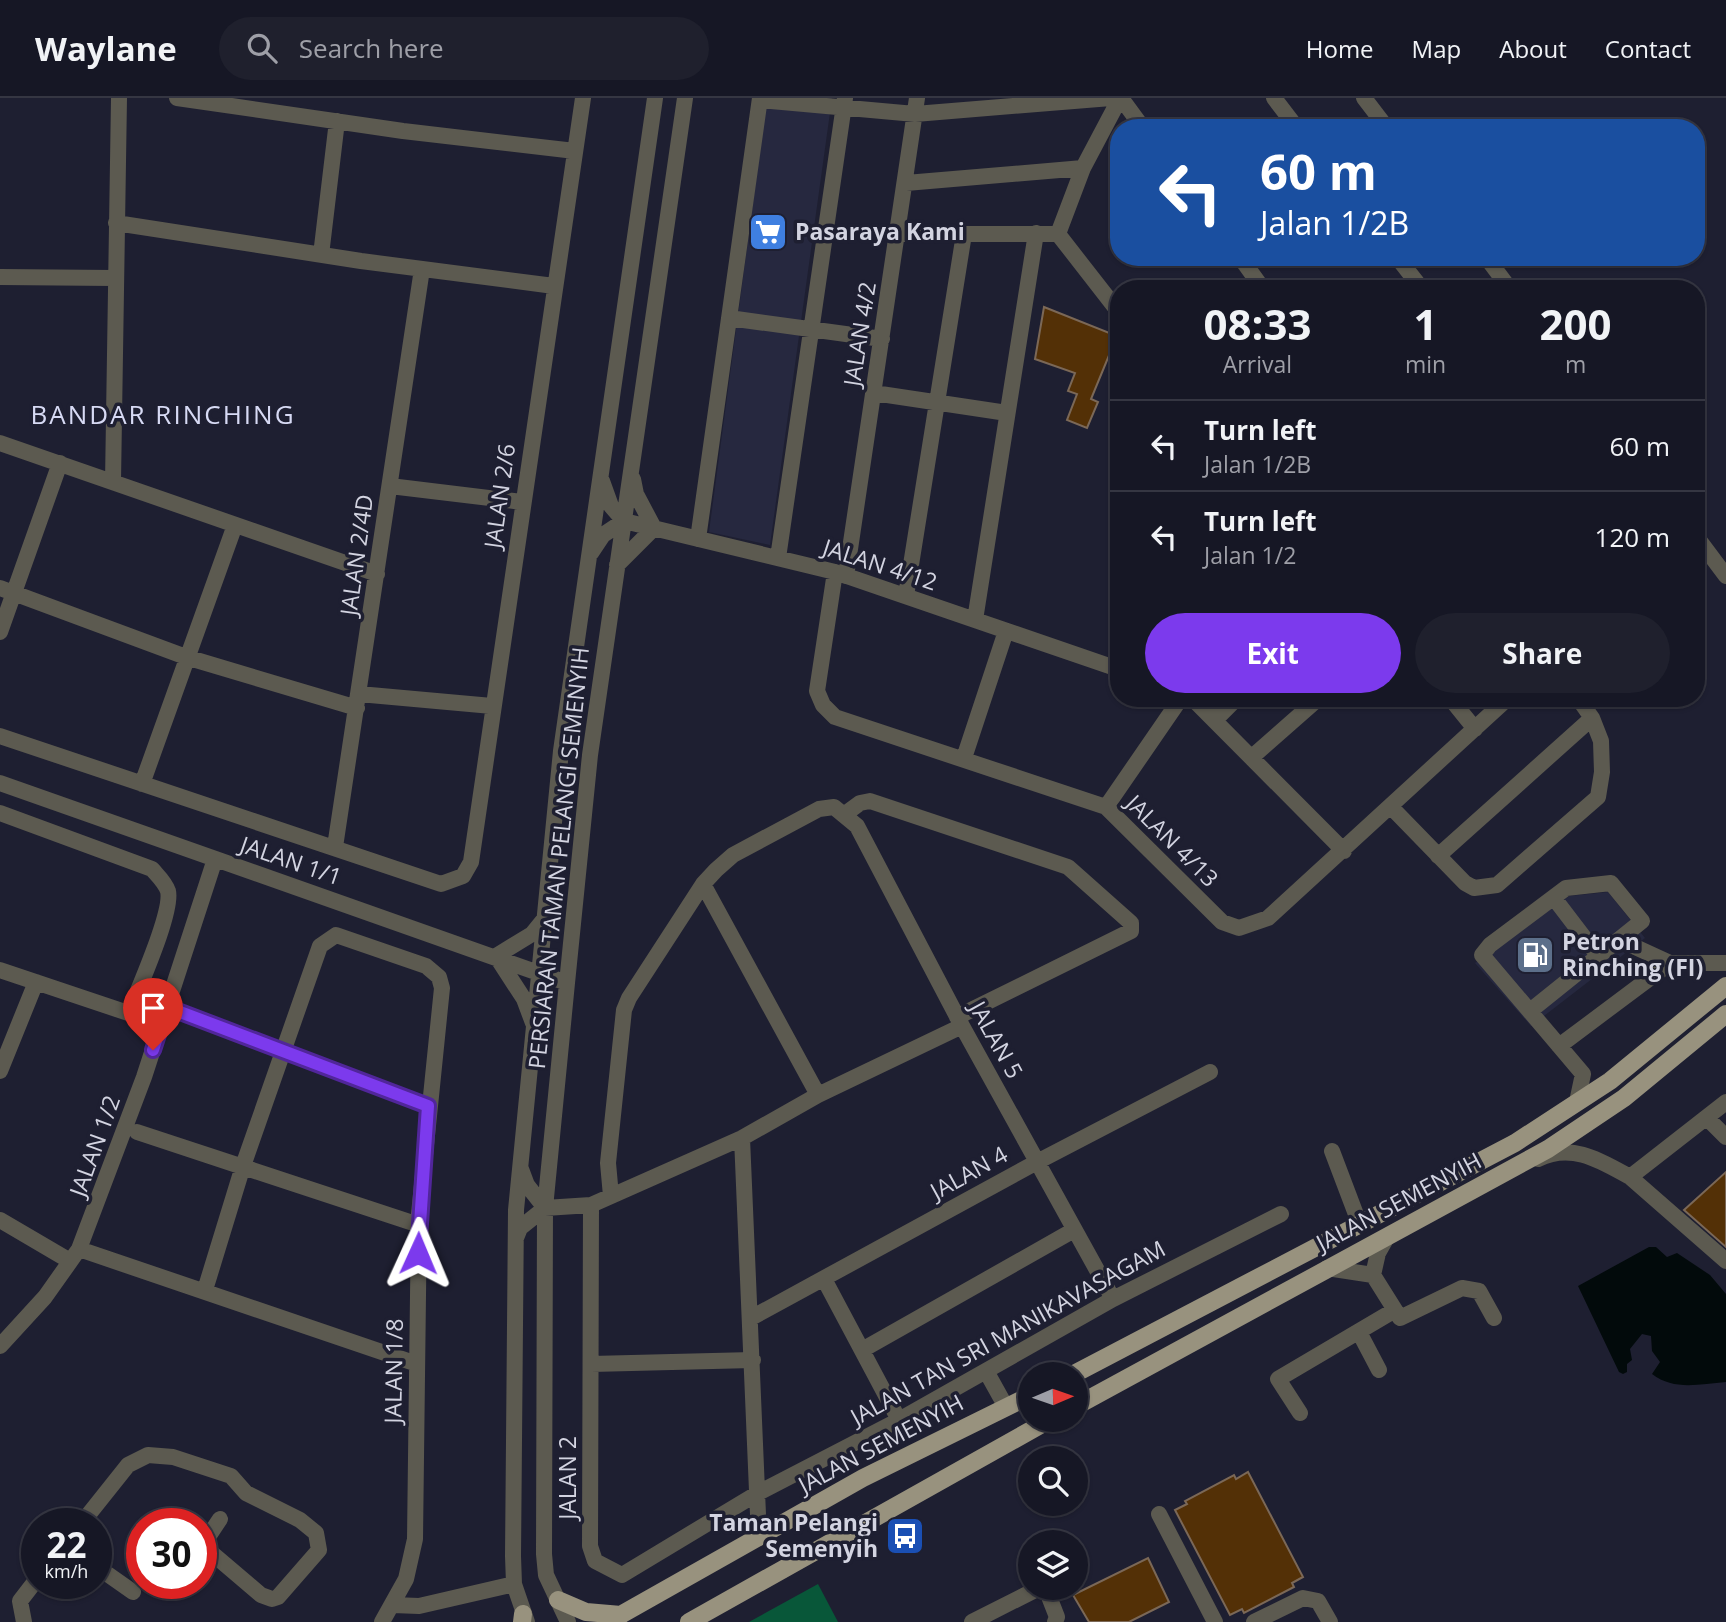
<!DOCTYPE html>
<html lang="en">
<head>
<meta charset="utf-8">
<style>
  :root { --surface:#161725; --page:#1f202d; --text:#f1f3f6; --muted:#9e9fa7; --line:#353642; --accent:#7c3aed }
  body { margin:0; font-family:"Open Sans",sans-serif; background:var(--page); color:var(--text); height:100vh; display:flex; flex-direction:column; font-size:26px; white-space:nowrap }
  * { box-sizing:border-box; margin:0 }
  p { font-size:23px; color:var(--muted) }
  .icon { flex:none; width:38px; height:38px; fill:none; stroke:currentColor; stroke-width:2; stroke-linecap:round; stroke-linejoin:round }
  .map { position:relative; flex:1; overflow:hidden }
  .details { position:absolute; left:1110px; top:182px; width:595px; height:427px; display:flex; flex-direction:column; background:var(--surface); border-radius:28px; box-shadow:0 2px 5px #0004,0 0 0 2px var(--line) }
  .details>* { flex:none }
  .top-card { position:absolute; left:1110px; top:21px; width:595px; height:147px; border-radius:28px; box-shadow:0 2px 5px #0004,0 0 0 2px var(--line); background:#1a4fa0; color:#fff; overflow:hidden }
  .needle { width:46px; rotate:88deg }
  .fabs { position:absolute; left:1018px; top:1264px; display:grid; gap:14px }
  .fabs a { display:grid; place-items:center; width:70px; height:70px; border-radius:50%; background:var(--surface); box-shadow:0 2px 5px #0004,0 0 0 2px var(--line); font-size:35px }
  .speed { position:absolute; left:21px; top:1410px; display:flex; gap:14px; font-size:35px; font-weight:700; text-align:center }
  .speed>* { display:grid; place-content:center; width:91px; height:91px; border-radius:50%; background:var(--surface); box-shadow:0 2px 5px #0004,0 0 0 2px var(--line); line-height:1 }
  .speed small { font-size:18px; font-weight:400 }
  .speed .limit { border:10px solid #d22; background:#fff; color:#111 }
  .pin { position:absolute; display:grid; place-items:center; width:60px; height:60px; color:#fff; margin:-72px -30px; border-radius:50% 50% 50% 0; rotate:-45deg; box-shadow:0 0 7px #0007 }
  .pin .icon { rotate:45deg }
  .me { position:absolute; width:77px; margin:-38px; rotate:1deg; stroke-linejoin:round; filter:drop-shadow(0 0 5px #0008) }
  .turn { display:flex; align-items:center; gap:24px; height:147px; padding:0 35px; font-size:32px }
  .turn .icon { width:91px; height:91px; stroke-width:2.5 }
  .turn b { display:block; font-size:49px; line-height:60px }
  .eta { display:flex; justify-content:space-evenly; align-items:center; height:119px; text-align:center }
  .eta b { font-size:42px; font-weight:700; line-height:49px }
  .cta { display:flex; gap:14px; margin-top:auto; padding:14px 35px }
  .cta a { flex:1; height:80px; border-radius:42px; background:var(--accent); color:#fff; font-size:28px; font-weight:700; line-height:80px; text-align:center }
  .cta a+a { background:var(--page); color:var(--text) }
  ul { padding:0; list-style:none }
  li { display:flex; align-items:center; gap:21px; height:91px; padding:0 35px; border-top:2px solid var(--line) }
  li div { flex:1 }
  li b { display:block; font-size:26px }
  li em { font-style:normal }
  header { display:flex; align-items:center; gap:42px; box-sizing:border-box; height:98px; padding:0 35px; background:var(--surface); border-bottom:2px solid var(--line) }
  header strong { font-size:33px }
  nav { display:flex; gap:38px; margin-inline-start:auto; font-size:24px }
  .search { width:490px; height:63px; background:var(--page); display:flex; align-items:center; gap:18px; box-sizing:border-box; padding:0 24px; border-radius:38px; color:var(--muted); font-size:26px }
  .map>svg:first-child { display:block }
</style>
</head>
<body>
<header>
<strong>Waylane</strong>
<div class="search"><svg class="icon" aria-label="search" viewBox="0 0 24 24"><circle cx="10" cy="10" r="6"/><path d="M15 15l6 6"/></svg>Search here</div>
<nav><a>Home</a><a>Map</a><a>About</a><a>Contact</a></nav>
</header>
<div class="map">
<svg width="1726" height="1524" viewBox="0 0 1726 1524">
  <rect width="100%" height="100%" fill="#1e1f31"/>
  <path fill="#26283f" d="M767 0H832L770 447 709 434Z
    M1608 794 1645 840 1531 928 1475 865 1569 798Z"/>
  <path fill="#085739" d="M818 1486 838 1524H749Z"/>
  <path fill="#020a0b" d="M1649 1149H1656L1667 1159 1677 1155 1710 1177 1726 1196V1284C1699 1286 1674 1293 1652 1276L1660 1264 1652 1253 1651 1238 1642 1236 1630 1251 1632 1262 1627 1266V1274L1623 1276 1619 1274 1578 1188Z"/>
  <path fill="#533006" stroke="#7b6857" stroke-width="2" d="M1044 209 1117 238 1091 301 1098 304 1087 330 1067 322 1077 296 1068 293 1075 275 1035 261Z
    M1726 1074V1149L1684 1112Z
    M1248 1374 1303 1479 1292 1485 1294 1489 1244 1515 1242 1511 1230 1517 1175 1412 1187 1406 1185 1403 1234 1377 1236 1381Z
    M1148 1460 1169 1504 1129 1524H1089L1073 1497Z"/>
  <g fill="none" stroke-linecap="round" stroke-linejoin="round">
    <path stroke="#5c5a50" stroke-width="16" d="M177 0 403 33 575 53
      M1121 0 1143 30
      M1274 0 1297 30
      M1364 0 1387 30
      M760 2 915 16 1111 0
      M906 85 1083 70
      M116 125 361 163 554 188
      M898 136H1058L1118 213
      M1058 136 1083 70 1120 0
      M321 157 337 23
      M1240 159 1263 191
      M1397 159 1422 191
      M1486 159 1510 191
      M0 179 114 180
      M729 220 882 241
      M1118 276V277
      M874 295 1007 315
      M0 345 377 476
      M602 383 611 408 624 423
      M113 384 119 0
      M390 388 522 404
      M624 423 835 474 1118 571
      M1696 438 1726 478
      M698 441 760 0
      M591 455 603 437 624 423
      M778 460 845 0
      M617 467 654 430 636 396 633 381
      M835 474 817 593 823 607 835 619 1106 709 1222 824 1239 830 1268 820 1508 600
      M846 478 917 0
      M0 490 186 559 357 610
      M906 498 964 136
      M975 522 1036 135
      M0 534 60 365
      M359 596 492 608
      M1192 600 1344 753
      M1450 600 1475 631
      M1215 622 1237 600
      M0 638 441 786 463 778 471 764 583 0
      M1252 659 1319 600
      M964 660 1006 533
      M0 685 567 885
      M142 686 235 427
      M1106 709 1181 600
      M1392 710 1465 785 1474 790 1497 787 1598 699 1602 674 1601 643 1592 620 1578 600
      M0 715 152 771C158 778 165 784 168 793 173 814 138 891 129 915
      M845 716 860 705 870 703 1068 769 1131 825V833L957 919
      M335 749 422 171
      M1438 758 1592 620
      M703 786 818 997
      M1554 800 1599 859
      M1620 842 1670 865H1726
      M496 858 524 901 533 925
      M496 858 532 836 545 820
      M0 872 161 926
      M167 909 428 1008
      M1530 913 1642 823 1611 785 1566 790 1490 847 1482 857 1583 976 1577 1004
      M1559 948 1670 865
      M0 973 36 884
      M1708 1021 1726 1039
      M137 1034 419 1127
      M742 1040 759 1440
      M1332 1053 1360 1127
      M1538 1061C1572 1044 1601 1063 1630 1079L1726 1004
      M521 1071 527 1087 545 1110
      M1630 1079 1726 1163
      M611 1098 608 1065 624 912 629 900 703 786 716 772 733 757 819 711 834 709 857 728 962 928 1113 1201
      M591 1107 590 1448 595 1463 622 1477 758 1395 899 1322 1113 1201 1281 1116
      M0 1122 70 1163
      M516 1140 520 1130 545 1110 591 1107 742 1040 818 997 962 928
      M79 1151 417 1266
      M1327 1170 1373 1177 1400 1220 1462 1190 1479 1193 1494 1220
      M1373 1177 1378 1155 1387 1139
      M824 1181 899 1322
      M205 1192 243 1068 320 848 336 837 426 868 439 879 442 890 419 1116 415 1441 406 1481 382 1524
      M751 1220 1037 1064 1210 974
      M1359 1234 1379 1272
      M0 1248 45 1199 79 1151 144 979 215 761
      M862 1252 1074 1132
      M591 1266 753 1262
      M986 1273 1006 1309
      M1300 1315 1278 1281 1395 1212
      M1159 1416 1215 1524
      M81 1426 128 1367 148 1357 173 1359 231 1378 246 1395 300 1422 316 1435 319 1452 278 1499 272 1501 261 1497 207 1451 206 1442 220 1421
      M96 1468 133 1494
      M393 1507 419 1508 514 1486
      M24 1524 20 1503 37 1481
      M527 1524 514 1486 513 1458 516 1112 561 653 655 0
      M568 1524 546 1477 544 1456 545 1110 567 885 590 657 685 0
      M972 1524 1037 1491 1048 1496 1057 1519 1055 1524
      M1254 1524 1303 1500 1318 1503 1330 1524"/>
    <path stroke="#98927e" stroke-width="18" d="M1074 1276 1515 1045 1610 983 1726 888
      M1076 1308 1548 1051 1624 1000 1726 916
      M558 1502 586 1514 621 1517
      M522 1524 523 1516
      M608 1524 863 1380 1031 1297
      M689 1524 1051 1321"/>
  </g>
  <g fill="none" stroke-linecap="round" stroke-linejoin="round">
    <defs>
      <path id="route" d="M153 952 167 909 428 1008 418 1155"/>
    </defs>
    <use href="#route" stroke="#51269a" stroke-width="18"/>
    <use href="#route" stroke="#7c3aed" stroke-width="12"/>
  </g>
  <defs>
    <symbol id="supermarket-square" viewBox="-11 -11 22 22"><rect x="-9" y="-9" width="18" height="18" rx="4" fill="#3f7fe0" stroke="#1e1f31"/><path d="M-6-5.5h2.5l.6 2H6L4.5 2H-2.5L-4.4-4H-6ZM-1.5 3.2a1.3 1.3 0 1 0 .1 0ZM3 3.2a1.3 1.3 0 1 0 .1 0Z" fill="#fff"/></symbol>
    <symbol id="fuel-square" viewBox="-11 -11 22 22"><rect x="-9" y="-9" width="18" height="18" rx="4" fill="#5c6f8a" stroke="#1e1f31"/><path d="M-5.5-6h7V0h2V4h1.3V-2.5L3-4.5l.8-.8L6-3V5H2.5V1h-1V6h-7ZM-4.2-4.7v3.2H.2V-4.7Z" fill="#fff"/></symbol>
    <symbol id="bus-square" viewBox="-11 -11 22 22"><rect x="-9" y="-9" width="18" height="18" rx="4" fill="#1a4fb4" stroke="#1e1f31"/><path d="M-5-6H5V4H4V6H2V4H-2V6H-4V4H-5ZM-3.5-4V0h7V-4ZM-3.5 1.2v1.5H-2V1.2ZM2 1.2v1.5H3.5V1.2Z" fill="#fff"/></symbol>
  </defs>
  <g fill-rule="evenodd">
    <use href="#supermarket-square" x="746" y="112" width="44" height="44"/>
    <use href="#fuel-square" x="1513" y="835" width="44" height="44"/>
    <use href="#bus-square" x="883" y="1416" width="44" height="44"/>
  </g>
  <g text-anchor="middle" stroke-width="7" stroke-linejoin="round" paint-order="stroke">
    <g font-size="23" font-weight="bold" fill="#d3d4e1" stroke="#1e1f31" text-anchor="start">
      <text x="795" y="142">Pasaraya Kami</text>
      <text x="1562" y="852">Petron<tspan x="1562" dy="26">Rinching (FI)</tspan></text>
      <text x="878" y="1433" text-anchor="end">Taman Pelangi<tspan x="878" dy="26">Semenyih</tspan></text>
    </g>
    <g font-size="23" fill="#d3d4e1" stroke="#1e1f31">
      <text transform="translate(860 236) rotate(-81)" y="8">JALAN 4/2</text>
      <text transform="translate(500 398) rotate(-82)" y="8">JALAN 2/6</text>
      <text transform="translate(357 457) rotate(-82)" y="8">JALAN 2/4D</text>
      <text transform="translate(880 467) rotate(18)" y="8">JALAN 4/12</text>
      <text transform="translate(1172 743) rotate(45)" y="8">JALAN 4/13</text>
      <text transform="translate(559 760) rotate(-84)" y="8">PERSIARAN TAMAN PELANGI SEMENYIH</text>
      <text transform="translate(291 763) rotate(19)" y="8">JALAN 1/1</text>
      <text transform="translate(996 942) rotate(61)" y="8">JALAN 5</text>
      <text transform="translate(95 1048) rotate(-70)" y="8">JALAN 1/2</text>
      <text transform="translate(969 1075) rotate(-29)" y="8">JALAN 4</text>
      <text transform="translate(1399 1104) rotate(-28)" y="8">JALAN SEMENYIH</text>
      <text transform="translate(1008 1235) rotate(-29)" y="8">JALAN TAN SRI MANIKAVASAGAM</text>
      <text transform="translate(394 1273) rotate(-89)" y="8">JALAN 1/8</text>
      <text transform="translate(881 1346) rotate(-28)" y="8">JALAN SEMENYIH</text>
      <text transform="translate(568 1380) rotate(-90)" y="8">JALAN 2</text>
    </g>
    <g font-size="26" letter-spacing="2" fill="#d7daf4" stroke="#1e1f31">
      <text x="163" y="326">BANDAR RINCHING</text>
    </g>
  </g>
</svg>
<div class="fabs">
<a><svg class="needle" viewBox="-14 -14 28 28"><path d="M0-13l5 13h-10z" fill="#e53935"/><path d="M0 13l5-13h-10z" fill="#9e9fa7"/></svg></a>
<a><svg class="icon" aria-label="search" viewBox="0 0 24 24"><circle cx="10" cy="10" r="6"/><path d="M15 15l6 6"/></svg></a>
<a><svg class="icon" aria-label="layers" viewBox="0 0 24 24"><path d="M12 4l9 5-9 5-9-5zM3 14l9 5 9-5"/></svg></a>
</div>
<div class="speed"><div>22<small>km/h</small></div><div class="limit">30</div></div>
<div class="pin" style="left:153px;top:952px;background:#d93025"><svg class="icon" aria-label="arrive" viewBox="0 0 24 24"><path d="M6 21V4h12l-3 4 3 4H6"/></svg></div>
<svg class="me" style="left:418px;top:1155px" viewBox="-20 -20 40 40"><path d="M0-17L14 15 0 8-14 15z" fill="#7c3aed" stroke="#fff" stroke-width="4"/></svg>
<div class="top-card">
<div class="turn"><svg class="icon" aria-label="left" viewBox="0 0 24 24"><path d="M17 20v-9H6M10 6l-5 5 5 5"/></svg><div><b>60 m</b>Jalan 1/2B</div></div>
</div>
<section class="details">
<div class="eta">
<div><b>08:33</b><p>Arrival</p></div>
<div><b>1</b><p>min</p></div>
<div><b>200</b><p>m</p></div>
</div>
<ul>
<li><svg class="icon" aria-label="left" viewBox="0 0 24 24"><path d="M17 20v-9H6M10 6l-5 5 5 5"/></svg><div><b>Turn left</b><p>Jalan 1/2B</p></div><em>60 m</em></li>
<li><svg class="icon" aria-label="left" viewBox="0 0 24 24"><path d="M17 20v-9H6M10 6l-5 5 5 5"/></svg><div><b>Turn left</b><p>Jalan 1/2</p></div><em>120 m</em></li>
</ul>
<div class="cta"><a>Exit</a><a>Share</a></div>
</section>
</div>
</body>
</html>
